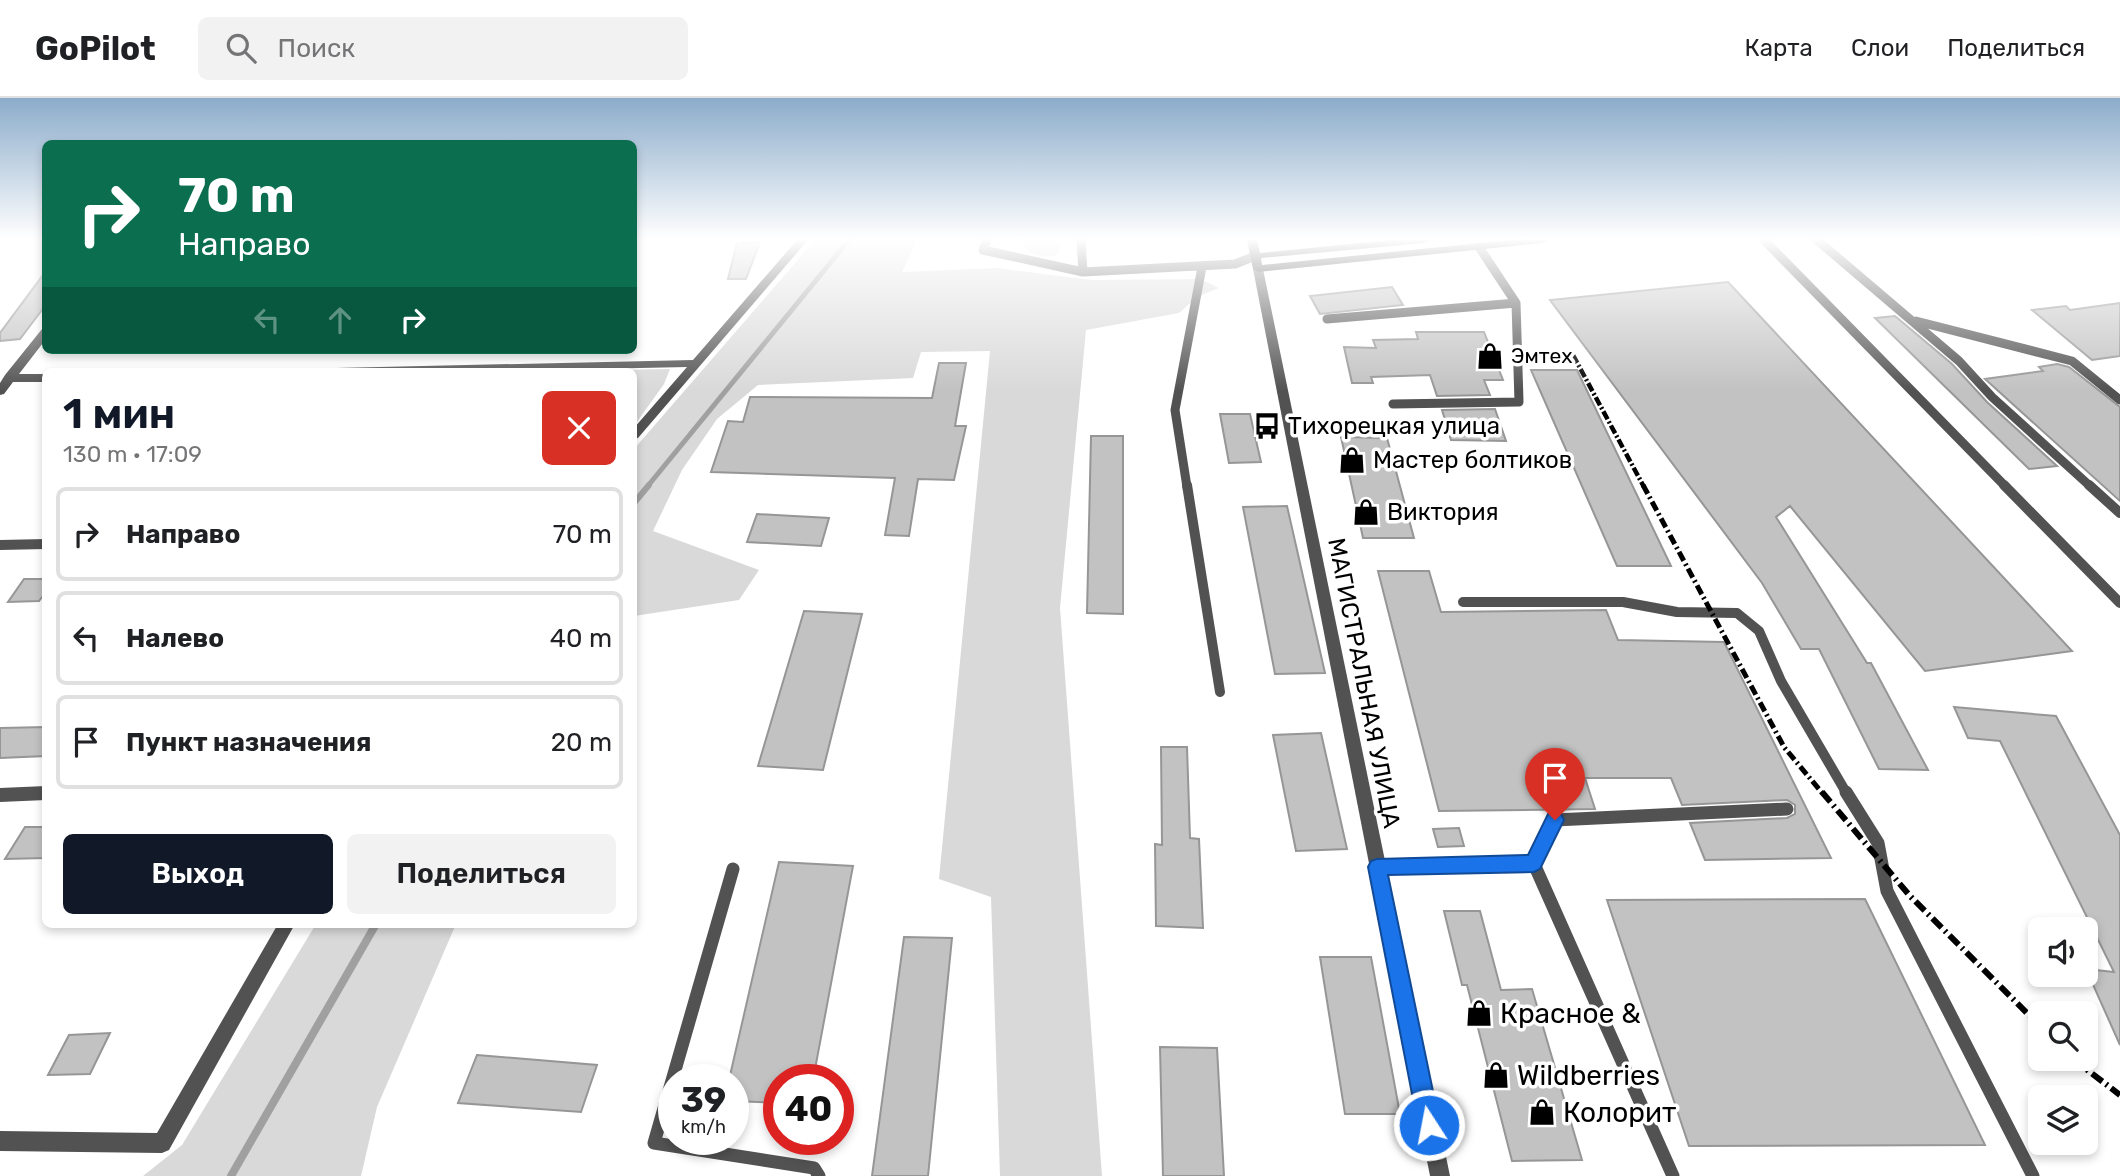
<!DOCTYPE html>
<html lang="ru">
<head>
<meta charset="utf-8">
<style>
  :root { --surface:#fff; --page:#f2f2f2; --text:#202124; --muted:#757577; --line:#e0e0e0; --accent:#111827 }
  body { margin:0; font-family:Rubik,sans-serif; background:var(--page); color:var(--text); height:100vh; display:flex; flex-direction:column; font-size:26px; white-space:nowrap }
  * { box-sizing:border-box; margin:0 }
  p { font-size:23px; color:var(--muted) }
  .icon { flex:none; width:38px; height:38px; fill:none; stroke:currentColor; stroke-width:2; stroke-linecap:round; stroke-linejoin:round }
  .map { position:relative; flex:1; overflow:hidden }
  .details { position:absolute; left:42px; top:270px; width:595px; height:560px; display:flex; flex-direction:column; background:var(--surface); border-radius:10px; box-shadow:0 4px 10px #0003 }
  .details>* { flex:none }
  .guide { position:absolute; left:42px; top:42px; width:595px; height:214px; border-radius:10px; box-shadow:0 4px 10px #0003; background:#0b6e4f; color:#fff; overflow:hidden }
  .buttons { position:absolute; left:2028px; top:819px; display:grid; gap:14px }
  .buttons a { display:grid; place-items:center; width:70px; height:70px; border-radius:10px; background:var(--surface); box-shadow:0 4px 10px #0003; font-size:35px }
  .speed { position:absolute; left:658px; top:966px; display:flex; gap:14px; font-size:35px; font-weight:700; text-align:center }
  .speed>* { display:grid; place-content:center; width:91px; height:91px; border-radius:50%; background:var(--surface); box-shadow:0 4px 10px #0003; line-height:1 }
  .speed small { font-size:18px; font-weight:400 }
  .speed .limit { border:10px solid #d22; background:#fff; color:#111 }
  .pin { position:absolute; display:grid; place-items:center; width:60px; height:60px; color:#fff; margin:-72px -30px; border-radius:50% 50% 50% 0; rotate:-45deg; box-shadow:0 0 7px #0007 }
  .pin .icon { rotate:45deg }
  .me { position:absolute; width:77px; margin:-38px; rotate:349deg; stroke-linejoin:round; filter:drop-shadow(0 0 5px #0008) }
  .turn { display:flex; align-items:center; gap:24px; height:147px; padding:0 21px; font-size:32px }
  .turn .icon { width:91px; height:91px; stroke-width:2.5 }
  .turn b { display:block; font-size:49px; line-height:60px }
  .lanes { display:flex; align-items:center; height:66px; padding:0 21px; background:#0003; justify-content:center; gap:35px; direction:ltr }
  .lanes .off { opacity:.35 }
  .round { display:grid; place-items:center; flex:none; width:74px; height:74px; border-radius:10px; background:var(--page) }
  .headline { display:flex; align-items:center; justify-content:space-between; height:119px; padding:0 21px }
  h1 { font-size:42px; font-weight:600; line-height:52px; color:var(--accent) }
  .cta { display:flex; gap:14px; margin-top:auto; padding:14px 21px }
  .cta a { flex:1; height:80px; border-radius:10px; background:var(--accent); color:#fff; font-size:28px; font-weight:600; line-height:80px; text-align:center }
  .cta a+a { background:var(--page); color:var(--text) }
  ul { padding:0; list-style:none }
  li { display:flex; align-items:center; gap:21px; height:94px; margin:0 14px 10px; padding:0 7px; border:4px solid var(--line); border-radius:10px }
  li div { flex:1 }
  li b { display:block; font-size:26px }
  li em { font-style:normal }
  header { display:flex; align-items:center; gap:42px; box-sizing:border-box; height:98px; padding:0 35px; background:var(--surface); border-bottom:2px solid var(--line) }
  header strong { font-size:33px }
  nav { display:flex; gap:38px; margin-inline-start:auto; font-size:24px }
  .search { width:490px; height:63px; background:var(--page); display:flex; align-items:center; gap:18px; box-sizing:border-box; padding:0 24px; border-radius:10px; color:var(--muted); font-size:26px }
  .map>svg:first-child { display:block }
</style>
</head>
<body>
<header>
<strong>GoPilot</strong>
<div class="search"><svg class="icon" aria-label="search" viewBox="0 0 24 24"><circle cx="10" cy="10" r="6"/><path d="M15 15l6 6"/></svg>Поиск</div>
<nav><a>Карта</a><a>Слои</a><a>Поделиться</a></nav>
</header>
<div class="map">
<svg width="2120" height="1078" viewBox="0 0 2120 1078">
  <rect width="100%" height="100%" fill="#fff"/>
  <path fill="#d9d9d9" d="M815 142H917L902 174 997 170 1092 182 1200 181 1219 190 1197 199 1179 215 1086 232 1060 510 1102 1078H1000L991 799 939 781 990 253 921 254 913 280 758 287 717 321 682 372 653 433 759 472 739 502 634 518V351Z
    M1030 142H1057L1061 147 1059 155C1049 162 1032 158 1023 149L1024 144Z
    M670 271 664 286 634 328V273L611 272Z
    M316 826H456L377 1009 361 1078H143L182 1047Z"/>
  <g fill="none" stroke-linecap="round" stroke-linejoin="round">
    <path stroke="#a0a0a0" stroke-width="5" d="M647 389 849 142"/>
    <path stroke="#a0a0a0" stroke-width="6" d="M634 405 649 387"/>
    <path stroke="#a0a0a0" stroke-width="8" d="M231 1078 376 826"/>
  </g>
  <path fill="#c2c2c2" stroke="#969696" stroke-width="2" d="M760 144 746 181H728L737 145Z
    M46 173 45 208 20 241 0 243V235Z
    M1728 184 2072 553 1925 573 1790 408 1776 419 1867 565H1871L1928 672 1879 671 1819 551H1801L1762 485 1550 202Z
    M1392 189 1403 207 1320 216 1310 198Z
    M2120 205V258L2092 262 2032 212 2066 208 2070 212Z
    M1895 218 1952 266 1987 304 2057 368 2029 371 1875 220Z
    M1416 234H1484L1503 282H1484L1490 297 1437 298 1430 277 1371 279 1373 285H1352L1344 249 1376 250 1373 242 1418 241Z
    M939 265H966L955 328H966L954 382 918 381 909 438 885 437 895 380 711 374 728 323 743 324 750 299 932 300Z
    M2057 266 2069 269 2120 309V403L1985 281 2043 273 2039 269Z
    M1531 272H1577L1671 468H1617Z
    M1495 311 1506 343 1451 342 1442 312Z
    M1220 316H1250L1261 364 1229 365Z
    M1091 338H1123V516L1087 515Z
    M1341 339 1387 340 1414 440H1363Z
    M1287 408 1325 575 1275 576 1243 409Z
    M757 416 829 420 821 448 747 444Z
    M1378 473H1429L1441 514 1606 512 1618 542 1724 544 1831 760 1705 762 1690 725 1787 720 1795 716V707L1787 702 1682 707 1671 680H1585L1595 711 1439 713Z
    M24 481H46V494L39 503 8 504Z
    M804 513 862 516 823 672 758 668Z
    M1954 609 2056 618 2120 737V947L2086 871 2114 874 2000 643 1968 640Z
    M46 629V658L0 660V630Z
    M1321 635 1347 751 1296 753 1273 637Z
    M1161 649H1187L1190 740 1199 741 1203 830 1156 828 1155 746 1162 747Z
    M25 729H46V760L5 761Z
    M1459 730 1464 748 1438 749 1433 731Z
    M779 764 853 768 813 982H779V1005L733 1003V982H729Z
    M1865 801 1985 1047 1689 1048 1607 802Z
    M1444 813H1480L1501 892 1532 891 1582 1062 1512 1063 1467 887H1462Z
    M904 839 952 840 928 1078H872Z
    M1320 859H1371L1400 1016H1345Z
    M110 935 90 976 48 977 69 937Z
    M1160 949 1217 950 1224 1078H1163Z
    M477 957 597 967 581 1014 458 1005Z"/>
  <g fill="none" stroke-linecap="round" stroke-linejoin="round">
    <path stroke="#525252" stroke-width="9" d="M987 142 983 152 1083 174 1235 166 1255 158
      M1081 142 1083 174
      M1764 142 2006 389
      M1817 142 1959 263 1992 299 2091 389
      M1327 221 1516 205 1479 149
      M1916 223 2072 263 2120 302
      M1393 306 1519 304 1516 205
      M1187 389 1175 312 1202 169"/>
    <path stroke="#525252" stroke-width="10" d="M1187 387 1220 594
      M2004 387 2120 505
      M2089 387 2120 415
      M1463 504H1623L1677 514 1737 515 1759 533 1781 583 1847 696"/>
    <path stroke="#525252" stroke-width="13" d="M1846 694 1878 745 1887 793 2033 1078
      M1377 769 1534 766
      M733 771 654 1045 814 1070 819 1078
      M1673 1078 1534 766 1555 722 1787 711"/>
    <path fill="#525252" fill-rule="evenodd" d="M797 142H808L638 340 634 341V330L687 269 492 273H330L336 270 693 262Z
      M46 230V241L19 276H46V284H13L4 296 0 297V285L5 277 42 231Z
      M46 441V451L0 452V442Z
      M46 688V702L0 704V690Z
      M278 826H295L169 1052 162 1055 0 1053V1033L157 1035Z"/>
    <path fill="#525252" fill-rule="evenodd" d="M1258 168 1263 171 1450 1078H1430L1253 171Z"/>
    <path fill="#1f1f1f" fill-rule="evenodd" d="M1247 142H1257L1260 155 1390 142H1430L1425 145 1261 160 1262 167 1511 142H1548L1543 145 1258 174 1253 171Z"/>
    <path stroke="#000" stroke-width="4.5" stroke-dasharray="9 2.5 2 2.5" stroke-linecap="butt" d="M1573 257 1644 389"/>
    <path stroke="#000" stroke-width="5" stroke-dasharray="10 3.5 2 3.5" stroke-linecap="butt" d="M1643 387 1784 649 1823 696"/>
    <path stroke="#000" stroke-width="6" stroke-dasharray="13 4.5 2 4.5" stroke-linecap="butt" d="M1822 694 1910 798 2040 928
      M2073 961 2120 997"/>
  </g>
  <linearGradient id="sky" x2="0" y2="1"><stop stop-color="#8baccb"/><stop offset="0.48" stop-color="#fff"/><stop offset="1" stop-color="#fff" stop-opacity="0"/></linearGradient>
  <rect width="2120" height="293" fill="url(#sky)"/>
  <path fill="#1a73e8" stroke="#114b97" stroke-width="2" d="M1555 714 1561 716 1564 722 1540 771 1534 774 1388 777 1440 1027 1437 1034 1429 1037 1422 1034 1418 1027 1368 769 1371 763 1377 761 1528 757 1548 716Z"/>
  <defs>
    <symbol id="shop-bare" viewBox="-9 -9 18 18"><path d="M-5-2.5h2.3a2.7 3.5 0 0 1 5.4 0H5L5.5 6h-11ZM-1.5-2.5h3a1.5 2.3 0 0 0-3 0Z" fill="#000" stroke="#fff" stroke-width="2.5" paint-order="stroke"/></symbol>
    <symbol id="bus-bare" viewBox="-9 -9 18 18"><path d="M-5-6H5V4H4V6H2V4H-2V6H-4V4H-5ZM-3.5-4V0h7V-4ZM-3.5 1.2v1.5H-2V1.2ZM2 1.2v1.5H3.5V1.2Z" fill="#000" stroke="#fff" stroke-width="2.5" paint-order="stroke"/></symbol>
  </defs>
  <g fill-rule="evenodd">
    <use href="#shop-bare" x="1471" y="239" width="38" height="38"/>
    <use href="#bus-bare" x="1248" y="309" width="38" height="38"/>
    <use href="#shop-bare" x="1333" y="343" width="38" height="38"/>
    <use href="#shop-bare" x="1347" y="395" width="38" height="38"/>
    <use href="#shop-bare" x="1460" y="896" width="38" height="38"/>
    <use href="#shop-bare" x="1477" y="958" width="38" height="38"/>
    <use href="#shop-bare" x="1523" y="995" width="38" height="38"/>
  </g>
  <g text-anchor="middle" stroke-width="7" stroke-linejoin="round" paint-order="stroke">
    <g font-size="21" fill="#000" stroke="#fff" text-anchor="start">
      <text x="1511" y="265">Эмтех</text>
    </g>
    <g font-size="24" fill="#000" stroke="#fff" text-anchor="start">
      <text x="1288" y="336">Тихорецкая улица</text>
      <text x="1373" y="370">Мастер болтиков</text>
      <text x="1387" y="422">Виктория</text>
    </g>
    <g font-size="24" fill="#000" stroke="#fff">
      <text transform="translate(1364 585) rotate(79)" y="8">МАГИСТРАЛЬНАЯ УЛИЦА</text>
    </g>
    <g font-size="28" fill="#000" stroke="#fff" text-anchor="start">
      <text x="1500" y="925">Красное &amp;</text>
      <text x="1517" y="987">Wildberries</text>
      <text x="1563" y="1024">Колорит</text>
    </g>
  </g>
</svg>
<div class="buttons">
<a><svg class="icon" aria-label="sound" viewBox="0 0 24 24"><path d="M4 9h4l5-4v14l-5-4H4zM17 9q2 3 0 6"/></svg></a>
<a><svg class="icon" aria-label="search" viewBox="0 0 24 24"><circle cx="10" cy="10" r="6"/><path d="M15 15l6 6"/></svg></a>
<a><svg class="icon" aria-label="layers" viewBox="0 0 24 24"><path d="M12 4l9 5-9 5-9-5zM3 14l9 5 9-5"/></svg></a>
</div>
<div class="speed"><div>39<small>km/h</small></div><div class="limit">40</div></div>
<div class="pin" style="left:1555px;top:722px;background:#d93025"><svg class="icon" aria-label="arrive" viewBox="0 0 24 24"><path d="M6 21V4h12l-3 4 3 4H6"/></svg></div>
<svg class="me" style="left:1429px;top:1027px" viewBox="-20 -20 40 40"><circle r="17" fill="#1a73e8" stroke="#fff" stroke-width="3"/><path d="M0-11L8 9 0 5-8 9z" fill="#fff"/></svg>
<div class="guide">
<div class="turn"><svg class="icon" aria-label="right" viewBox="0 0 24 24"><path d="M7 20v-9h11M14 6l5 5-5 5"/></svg><div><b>70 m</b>Направо</div></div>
<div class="lanes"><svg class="icon off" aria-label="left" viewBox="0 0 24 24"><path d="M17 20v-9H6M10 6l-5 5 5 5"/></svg><svg class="icon off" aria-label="ahead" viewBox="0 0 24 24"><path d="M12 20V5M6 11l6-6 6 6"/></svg><svg class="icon" aria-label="right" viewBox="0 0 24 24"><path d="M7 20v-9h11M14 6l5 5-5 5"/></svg></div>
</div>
<section class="details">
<div class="headline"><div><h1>1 мин</h1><p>130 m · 17:09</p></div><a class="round" style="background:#d93025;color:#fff"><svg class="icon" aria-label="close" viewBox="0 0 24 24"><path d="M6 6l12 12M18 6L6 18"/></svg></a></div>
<ul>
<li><svg class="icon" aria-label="right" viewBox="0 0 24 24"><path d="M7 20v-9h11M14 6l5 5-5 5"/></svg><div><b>Направо</b></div><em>70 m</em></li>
<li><svg class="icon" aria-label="left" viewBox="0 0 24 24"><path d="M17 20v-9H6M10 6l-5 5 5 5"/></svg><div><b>Налево</b></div><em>40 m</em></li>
<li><svg class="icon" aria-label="arrive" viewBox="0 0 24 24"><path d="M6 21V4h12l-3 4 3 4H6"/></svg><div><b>Пункт назначения</b></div><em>20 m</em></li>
</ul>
<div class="cta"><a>Выход</a><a>Поделиться</a></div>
</section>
</div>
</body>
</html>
